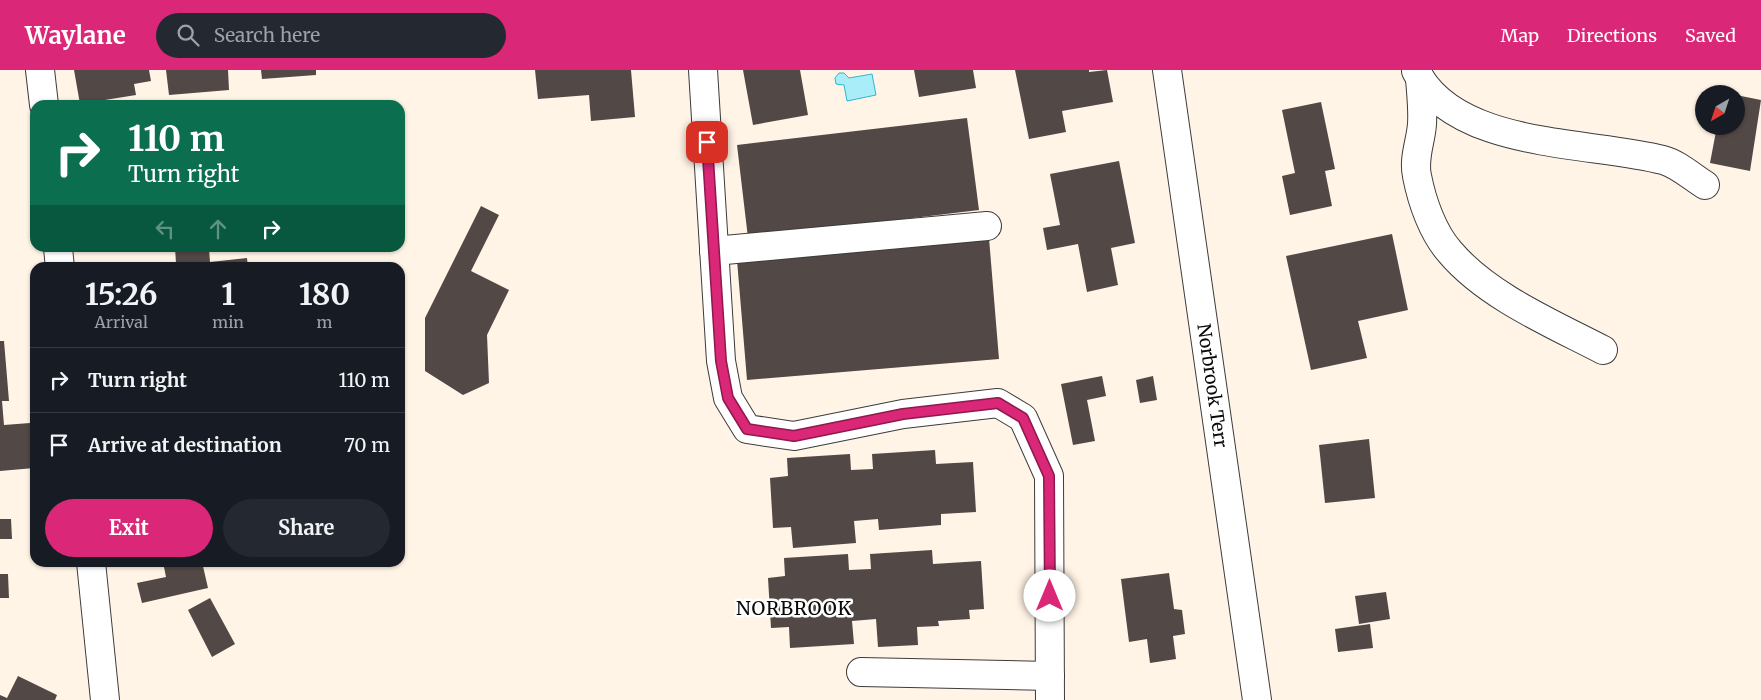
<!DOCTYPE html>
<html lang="en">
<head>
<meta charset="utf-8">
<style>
  :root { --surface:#171b24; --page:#242831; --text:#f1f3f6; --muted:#9ea1a6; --line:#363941; --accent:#db2777 }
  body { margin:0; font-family:Merriweather,serif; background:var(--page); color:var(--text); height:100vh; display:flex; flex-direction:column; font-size:19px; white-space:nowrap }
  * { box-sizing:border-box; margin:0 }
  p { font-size:16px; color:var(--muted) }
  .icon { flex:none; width:28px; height:28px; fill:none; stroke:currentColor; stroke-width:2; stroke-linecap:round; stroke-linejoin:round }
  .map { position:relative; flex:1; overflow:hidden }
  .sheet { position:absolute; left:30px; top:192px; width:375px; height:305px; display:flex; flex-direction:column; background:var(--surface); border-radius:15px; box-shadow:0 1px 4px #0004 }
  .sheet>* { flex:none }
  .banner { position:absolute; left:30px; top:30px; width:375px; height:152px; border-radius:15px; box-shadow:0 1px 4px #0004; background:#0b6e4f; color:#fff; overflow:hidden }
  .needle { width:32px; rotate:219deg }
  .controls { position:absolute; left:1695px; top:15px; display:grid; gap:10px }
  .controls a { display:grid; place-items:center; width:50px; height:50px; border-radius:50%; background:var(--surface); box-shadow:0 1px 4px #0004; font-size:25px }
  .pin { position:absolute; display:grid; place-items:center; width:42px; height:42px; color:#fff; margin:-21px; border-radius:10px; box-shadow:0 2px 8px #0006 }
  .me { position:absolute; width:55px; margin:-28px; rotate:0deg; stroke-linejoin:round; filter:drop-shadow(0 0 4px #0008) }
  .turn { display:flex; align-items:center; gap:18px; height:105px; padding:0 15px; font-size:22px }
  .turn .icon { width:65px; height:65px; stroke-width:2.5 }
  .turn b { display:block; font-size:35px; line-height:42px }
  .lanes { display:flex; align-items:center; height:48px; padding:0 15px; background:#0003; justify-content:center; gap:25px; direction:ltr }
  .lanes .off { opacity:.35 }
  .eta { display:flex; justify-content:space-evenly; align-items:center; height:85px; text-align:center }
  .eta b { font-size:30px; font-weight:700; line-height:35px }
  .button { display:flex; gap:10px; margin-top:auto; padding:10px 15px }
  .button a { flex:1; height:58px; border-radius:30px; background:var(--accent); color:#fff; font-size:20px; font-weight:700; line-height:58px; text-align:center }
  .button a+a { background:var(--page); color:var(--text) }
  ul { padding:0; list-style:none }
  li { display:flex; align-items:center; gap:15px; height:65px; padding:0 15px; border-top:1px solid var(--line) }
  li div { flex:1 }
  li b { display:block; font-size:19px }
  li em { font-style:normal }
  header { display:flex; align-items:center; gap:30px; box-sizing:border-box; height:70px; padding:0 25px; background:var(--accent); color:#fff }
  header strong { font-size:24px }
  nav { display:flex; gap:28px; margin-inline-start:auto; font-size:18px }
  .search { width:350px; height:45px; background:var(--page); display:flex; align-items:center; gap:12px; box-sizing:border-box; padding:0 18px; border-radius:28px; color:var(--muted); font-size:19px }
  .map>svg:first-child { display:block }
</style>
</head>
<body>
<header>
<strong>Waylane</strong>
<div class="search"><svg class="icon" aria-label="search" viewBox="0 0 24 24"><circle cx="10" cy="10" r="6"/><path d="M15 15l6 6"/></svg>Search here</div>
<nav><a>Map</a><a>Directions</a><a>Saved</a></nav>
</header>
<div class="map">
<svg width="1761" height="630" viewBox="0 0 1761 630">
  <rect width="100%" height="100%" fill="#fff4e6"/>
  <path fill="#a9edf8" stroke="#2eb7d1" d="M839 3H844L849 8 872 4 876 25 847 31 844 15 836 14 835 8Z"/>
  <path fill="#524846" d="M74 0H149L151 11 134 14 136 25 80 34Z
    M166 0H228L229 20 169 25Z
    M261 0H316V5L262 9Z
    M535 0H631L635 47 591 51 589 25 538 29Z
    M743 0H800L808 45 753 55Z
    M914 0H973L976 18 919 27Z
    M1015 0H1089V2L1107 0 1113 32 1062 41 1066 62 1029 69Z
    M1736 25 1761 30 1750 101 1710 93 1717 56H1736Z
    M1321 32 1335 99 1325 101 1332 136 1290 145 1282 106 1295 103 1282 40Z
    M967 48 979 140 748 168 737 75Z
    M1119 91 1135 173 1111 178 1118 215 1087 222 1078 174 1047 180 1043 158 1060 155 1050 104Z
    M481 136 499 145 471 201 509 220 487 265 489 313 463 325 425 301V248Z
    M1392 164 1408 240 1358 251 1367 288 1311 300 1286 186Z
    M989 168 999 289 747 310 737 190Z
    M175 178H209L210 192 247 188 248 198H163L162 194 176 193Z
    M0 271H4L9 331H2L4 355 30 353 34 398 0 401Z
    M1102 306 1106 326 1087 330 1095 371 1073 375 1061 314Z
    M1153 306 1157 330 1140 333 1136 310Z
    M1369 369 1375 428 1325 433 1319 375Z
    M935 380 936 394 973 392 976 442 941 444V455L879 460 878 449 854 451 856 473 793 478 791 457 773 458 770 408 788 406 787 388 850 384 851 400 873 399 872 384Z
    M0 449H11L12 469H0Z
    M932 480 933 494 981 491 984 539 969 540 970 549 938 551 939 556 917 557 918 575 878 577 876 549 852 551 854 574 790 578 789 557 771 558 768 508 785 506 784 488 848 484 849 500 871 499 870 484Z
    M163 492H202L208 518 142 533 137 513 166 507Z
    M1169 503 1174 539 1182 540 1185 564 1173 566 1176 589 1150 593 1147 569 1129 572 1121 509Z
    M0 504H8L9 528H0Z
    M1386 522 1390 549 1359 554 1355 526Z
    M210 528 235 574 212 587 188 540Z
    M1370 554 1373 578 1338 582 1335 559Z
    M18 606 57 625 55 630H0V625L7 628Z"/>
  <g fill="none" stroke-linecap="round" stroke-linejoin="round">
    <defs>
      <g id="street">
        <path d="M40 0 44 35"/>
        <path d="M703 0 721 291 728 328 747 359 794 366 903 344 998 333 1023 348 1049 406 1050 630"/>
        <path id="s1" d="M1167 0 1257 630"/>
        <path d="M1416 1C1455 79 1590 71 1663 90 1678 94 1692 107 1705 115"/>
        <path d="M1420 8C1421 23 1423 39 1422 54 1421 71 1413 88 1417 106 1422 132 1433 163 1450 182 1487 226 1553 254 1603 280"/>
        <path d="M58 178 60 198"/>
        <path d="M714 181 987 156"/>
        <path d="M91 492 105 630"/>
        <path d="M861 602 1050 606"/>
      </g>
    </defs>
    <use href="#street" stroke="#3c3c3c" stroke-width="30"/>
    <use href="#street" stroke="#fff" stroke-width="28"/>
  </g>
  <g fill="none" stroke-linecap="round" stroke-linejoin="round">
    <defs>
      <path id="route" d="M707 72 721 291 728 328 747 359 794 366 903 344 998 333 1023 348 1049 406 1050 526"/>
    </defs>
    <use href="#route" stroke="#8e194d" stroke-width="12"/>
    <use href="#route" stroke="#db2777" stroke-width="9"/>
  </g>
  <g text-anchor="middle" stroke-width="5" stroke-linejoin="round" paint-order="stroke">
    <g font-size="18" fill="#090909" stroke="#fff">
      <text dy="6" stroke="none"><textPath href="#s1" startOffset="319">Norbrook Terr</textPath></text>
    </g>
    <g font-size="19" letter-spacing="1" fill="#090909" stroke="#fff">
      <text x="794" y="545">NORBROOK</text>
    </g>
  </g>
</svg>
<div class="controls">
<a><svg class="needle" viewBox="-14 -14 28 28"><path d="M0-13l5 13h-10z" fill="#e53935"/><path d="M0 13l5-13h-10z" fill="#9ea1a6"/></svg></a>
</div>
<div class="pin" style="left:707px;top:72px;background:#d93025"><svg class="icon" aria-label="arrive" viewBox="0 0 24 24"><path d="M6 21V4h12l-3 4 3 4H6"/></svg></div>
<svg class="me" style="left:1050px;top:526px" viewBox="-20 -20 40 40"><circle r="19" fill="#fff"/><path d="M0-13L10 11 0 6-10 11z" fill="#db2777"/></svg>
<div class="banner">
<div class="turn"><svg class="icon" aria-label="right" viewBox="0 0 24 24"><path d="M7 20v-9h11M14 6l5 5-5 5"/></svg><div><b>110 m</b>Turn right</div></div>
<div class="lanes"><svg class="icon off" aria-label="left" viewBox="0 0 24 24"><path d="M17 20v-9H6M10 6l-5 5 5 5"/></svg><svg class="icon off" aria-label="ahead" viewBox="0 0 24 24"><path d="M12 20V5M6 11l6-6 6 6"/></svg><svg class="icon" aria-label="right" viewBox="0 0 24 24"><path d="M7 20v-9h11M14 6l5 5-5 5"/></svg></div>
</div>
<section class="sheet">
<div class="eta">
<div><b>15:26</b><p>Arrival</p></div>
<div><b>1</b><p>min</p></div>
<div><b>180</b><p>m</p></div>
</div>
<ul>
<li><svg class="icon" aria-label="right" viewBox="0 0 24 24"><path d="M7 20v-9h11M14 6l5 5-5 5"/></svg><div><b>Turn right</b></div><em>110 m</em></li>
<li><svg class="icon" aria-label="arrive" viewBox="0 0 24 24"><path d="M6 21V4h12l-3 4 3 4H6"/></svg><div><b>Arrive at destination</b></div><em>70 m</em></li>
</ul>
<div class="button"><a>Exit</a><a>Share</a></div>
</section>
</div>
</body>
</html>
